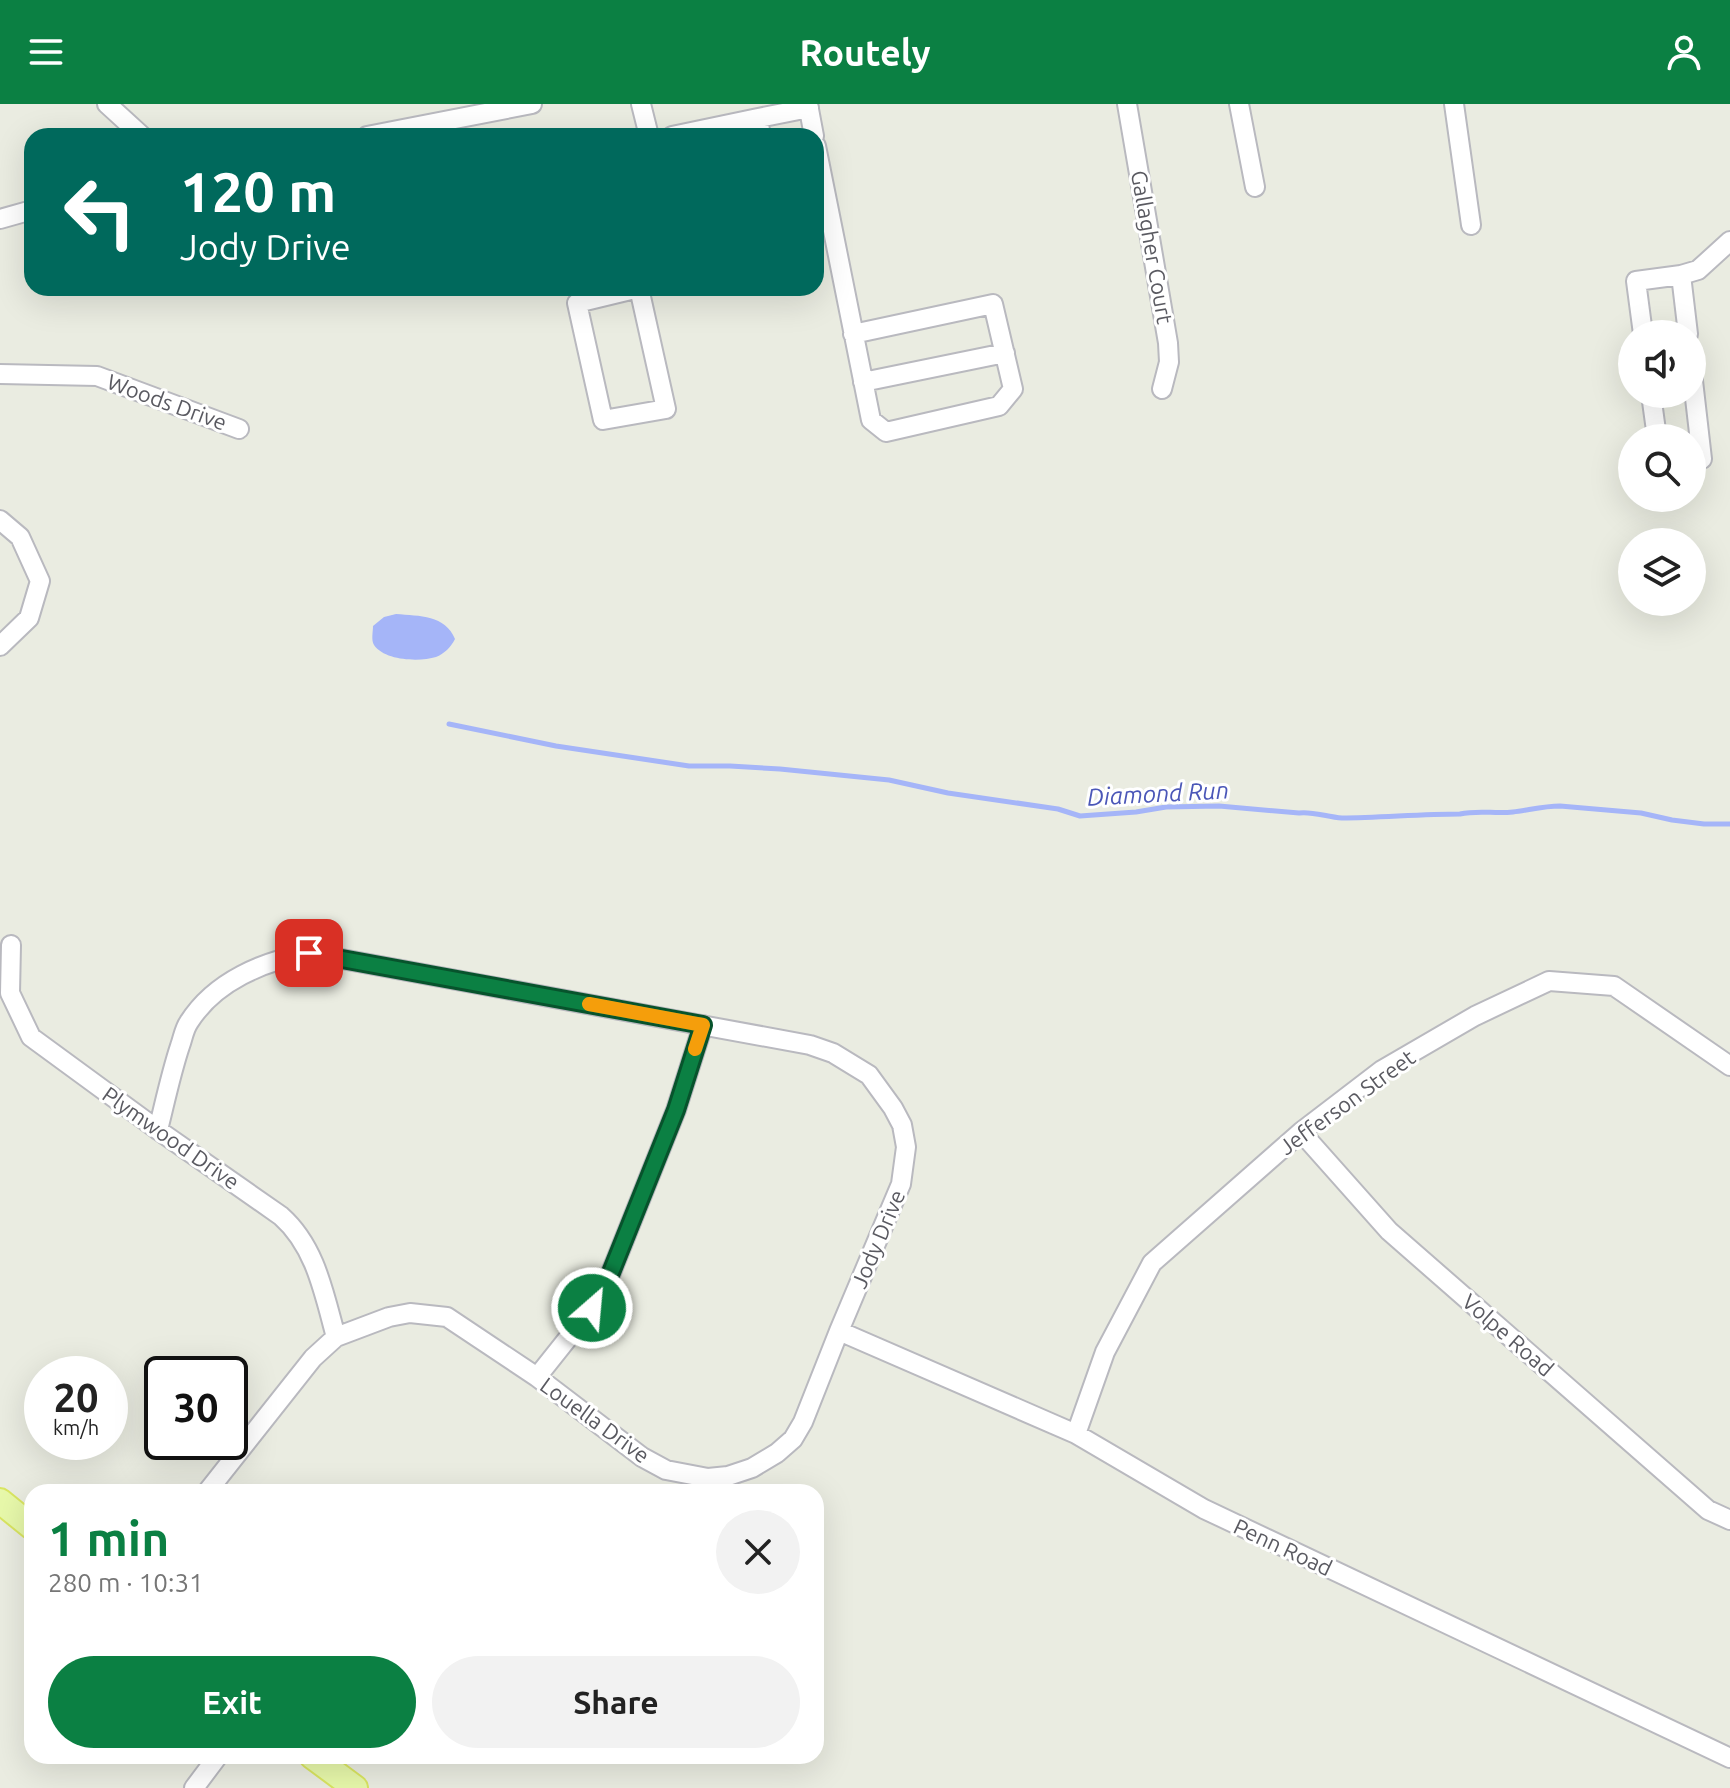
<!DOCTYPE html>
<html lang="en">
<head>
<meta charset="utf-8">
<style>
  :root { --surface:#fff; --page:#f2f2f2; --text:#222; --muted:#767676; --accent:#0b8043 }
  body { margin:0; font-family:Ubuntu,sans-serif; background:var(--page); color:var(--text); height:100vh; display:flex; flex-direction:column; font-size:30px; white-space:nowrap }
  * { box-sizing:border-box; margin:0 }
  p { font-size:26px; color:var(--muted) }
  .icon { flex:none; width:44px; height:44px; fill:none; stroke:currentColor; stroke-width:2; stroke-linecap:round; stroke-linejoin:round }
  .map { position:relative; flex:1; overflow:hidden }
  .panel { position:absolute; left:24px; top:1380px; width:800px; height:280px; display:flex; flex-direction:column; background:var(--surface); border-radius:24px; box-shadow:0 8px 32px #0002 }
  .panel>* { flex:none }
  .hud { position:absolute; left:24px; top:24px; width:800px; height:168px; border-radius:24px; box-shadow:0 8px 32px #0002; background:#00695c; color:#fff; overflow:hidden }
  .tools { position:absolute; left:1618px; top:216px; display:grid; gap:16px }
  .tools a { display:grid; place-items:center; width:88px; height:88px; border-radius:50%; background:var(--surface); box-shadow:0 8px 32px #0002; font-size:40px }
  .speed { position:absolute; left:24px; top:1252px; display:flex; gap:16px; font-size:40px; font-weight:700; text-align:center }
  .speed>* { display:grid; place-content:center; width:104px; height:104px; border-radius:50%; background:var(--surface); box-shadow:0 8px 32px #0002; line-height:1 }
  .speed small { font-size:20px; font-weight:400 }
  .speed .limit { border:4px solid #111; border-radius:12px; background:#fff; color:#111 }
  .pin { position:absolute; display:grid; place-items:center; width:68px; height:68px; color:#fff; margin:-34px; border-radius:16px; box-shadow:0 4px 12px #0006 }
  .me { position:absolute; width:88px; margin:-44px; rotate:27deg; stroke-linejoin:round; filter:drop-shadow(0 0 6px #0008) }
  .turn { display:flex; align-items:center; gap:28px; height:168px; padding:0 24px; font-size:36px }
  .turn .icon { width:104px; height:104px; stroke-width:2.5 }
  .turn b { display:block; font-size:56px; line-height:68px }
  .round { display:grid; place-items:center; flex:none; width:84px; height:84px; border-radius:42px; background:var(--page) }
  .head { display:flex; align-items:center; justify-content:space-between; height:136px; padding:0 24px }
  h1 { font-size:48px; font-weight:700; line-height:60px; color:var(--accent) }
  .button { display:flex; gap:16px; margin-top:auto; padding:16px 24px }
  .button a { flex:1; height:92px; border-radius:48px; background:var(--accent); color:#fff; font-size:32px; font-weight:700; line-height:92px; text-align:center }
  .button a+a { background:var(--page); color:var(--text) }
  header { display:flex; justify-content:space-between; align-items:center; height:104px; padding:0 24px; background:var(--accent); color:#fff; font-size:36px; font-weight:700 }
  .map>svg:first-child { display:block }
</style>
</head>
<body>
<header><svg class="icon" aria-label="menu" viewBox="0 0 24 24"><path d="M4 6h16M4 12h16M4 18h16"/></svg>Routely<svg class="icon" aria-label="person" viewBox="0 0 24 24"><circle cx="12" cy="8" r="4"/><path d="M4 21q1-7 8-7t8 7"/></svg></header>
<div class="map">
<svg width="1730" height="1684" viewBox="0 0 1730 1684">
  <rect width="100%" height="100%" fill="#eaece1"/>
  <path fill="#a5b5f8" d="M396 510C420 512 445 511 455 535 451 543 444 550 436 553 420 558 385 557 374 541 371 536 373 528 373 522L384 513Z"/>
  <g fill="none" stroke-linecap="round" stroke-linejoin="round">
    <path stroke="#a5b5f8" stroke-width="5" d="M449 620 556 642 689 662H730L780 665 889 676 948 689 1058 705 1080 712 1136 708 1166 703 1219 702 1299 709C1312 707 1327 713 1342 714 1379 714 1419 710 1460 710 1478 706 1495 710 1513 708 1529 706 1544 702 1560 702L1641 709 1672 716 1704 720H1730"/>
    <defs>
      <path id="minor" d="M107 0 142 32
        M641 0 649 32
        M808 0 814 32
        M1127 0 1168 239 1169 258 1162 285
        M1239 0 1255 83
        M1454 0 1471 121
        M367 32 532 0
        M672 32 758 14
        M761 32 758 14 809 4
        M816 42C834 133 853 224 871 316L886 328 999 302 1013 285 993 200 853 230
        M0 115 32 106
        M1681 171 1688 230
        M639 184 666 305 603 316 577 199Z
        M1643 230 1636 177 1681 171 1698 166 1730 137
        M1692 268 1702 355 1692 357
        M0 270 97 272 239 325
        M863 278 1005 249
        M1651 290 1657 334
        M0 416 20 433 40 477 29 514 0 542
        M11 841 10 889 31 933 158 1026 281 1112C316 1143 324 1190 336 1233
        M158 1026C165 998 171 969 180 942 183 934 184 925 189 918 215 877 264 857 309 849L810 941 833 949 869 971 893 1004 902 1021 906 1043 901 1080 839 1227 803 1318 793 1335 777 1349 752 1364 728 1372 708 1374 666 1366 642 1353 537 1273 447 1213 410 1209 389 1213 336 1233 313 1254 207 1388
        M1301 1028 1389 1127 1708 1406 1730 1416
        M839 1227 1076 1330 1204 1405 1730 1654
        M537 1273 592 1204 610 1171 676 1006 703 921
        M1076 1330 1105 1248 1152 1159 1301 1028 1382 966 1475 912 1549 877 1614 882 1730 962
        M194 1684 218 1652"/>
      <path id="major" d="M0 1397 32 1423
        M312 1652 355 1684"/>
    </defs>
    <use href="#minor" stroke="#b9b9bf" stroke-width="22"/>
    <use href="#major" stroke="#d9e561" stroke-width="28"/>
    <use href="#minor" stroke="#fff" stroke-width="18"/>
    <use href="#major" stroke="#e7f8aa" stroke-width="24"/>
  </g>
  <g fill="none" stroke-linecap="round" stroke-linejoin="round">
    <defs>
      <path id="route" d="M309 849 703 921 676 1006 610 1171 592 1204"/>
    </defs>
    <use href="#route" stroke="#07532c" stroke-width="20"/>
    <use href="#route" stroke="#0b8043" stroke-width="14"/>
    <path stroke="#f59e0b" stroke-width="14" d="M589 900 703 921 695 945"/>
  </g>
  <g text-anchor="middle" stroke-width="6" stroke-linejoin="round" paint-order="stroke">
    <g font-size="22" fill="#5a5a61" stroke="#fff">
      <text transform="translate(1152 143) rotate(80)" y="8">Gallagher Court</text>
      <text transform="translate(167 298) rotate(20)" y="8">Woods Drive</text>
      <text transform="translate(1347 998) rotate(-36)" y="8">Jefferson Street</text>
      <text transform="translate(171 1034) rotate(35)" y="8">Plymwood Drive</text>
      <text transform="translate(878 1135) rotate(-67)" y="8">Jody Drive</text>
      <text transform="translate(1508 1231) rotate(41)" y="8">Volpe Road</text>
      <text transform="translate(595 1316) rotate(36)" y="8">Louella Drive</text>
      <text transform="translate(1283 1443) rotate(25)" y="8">Penn Road</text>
    </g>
    <g font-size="24" font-style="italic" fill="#4b57b8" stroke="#fff">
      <text transform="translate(1158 690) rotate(-3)" y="8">Diamond Run</text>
    </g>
  </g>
</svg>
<div class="tools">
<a><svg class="icon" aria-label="sound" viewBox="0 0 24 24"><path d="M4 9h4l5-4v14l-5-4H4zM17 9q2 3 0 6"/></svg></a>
<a><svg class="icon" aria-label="search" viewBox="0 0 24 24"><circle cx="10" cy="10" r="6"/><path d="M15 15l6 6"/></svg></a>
<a><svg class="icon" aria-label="layers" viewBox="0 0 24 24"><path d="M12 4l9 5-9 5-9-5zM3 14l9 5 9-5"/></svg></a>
</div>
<div class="speed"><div>20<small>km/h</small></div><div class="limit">30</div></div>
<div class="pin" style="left:309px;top:849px;background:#d93025"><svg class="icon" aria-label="arrive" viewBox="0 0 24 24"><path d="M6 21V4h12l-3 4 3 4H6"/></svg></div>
<svg class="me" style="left:592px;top:1204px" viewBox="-20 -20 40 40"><circle r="17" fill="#0b8043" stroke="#fff" stroke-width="3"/><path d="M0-11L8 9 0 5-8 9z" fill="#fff"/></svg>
<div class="hud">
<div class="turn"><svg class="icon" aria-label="left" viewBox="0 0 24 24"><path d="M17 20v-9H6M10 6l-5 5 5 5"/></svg><div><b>120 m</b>Jody Drive</div></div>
</div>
<section class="panel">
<div class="head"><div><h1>1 min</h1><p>280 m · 10:31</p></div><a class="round"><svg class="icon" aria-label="close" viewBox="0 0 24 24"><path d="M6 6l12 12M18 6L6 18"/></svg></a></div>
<div class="button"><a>Exit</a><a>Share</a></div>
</section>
</div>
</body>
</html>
